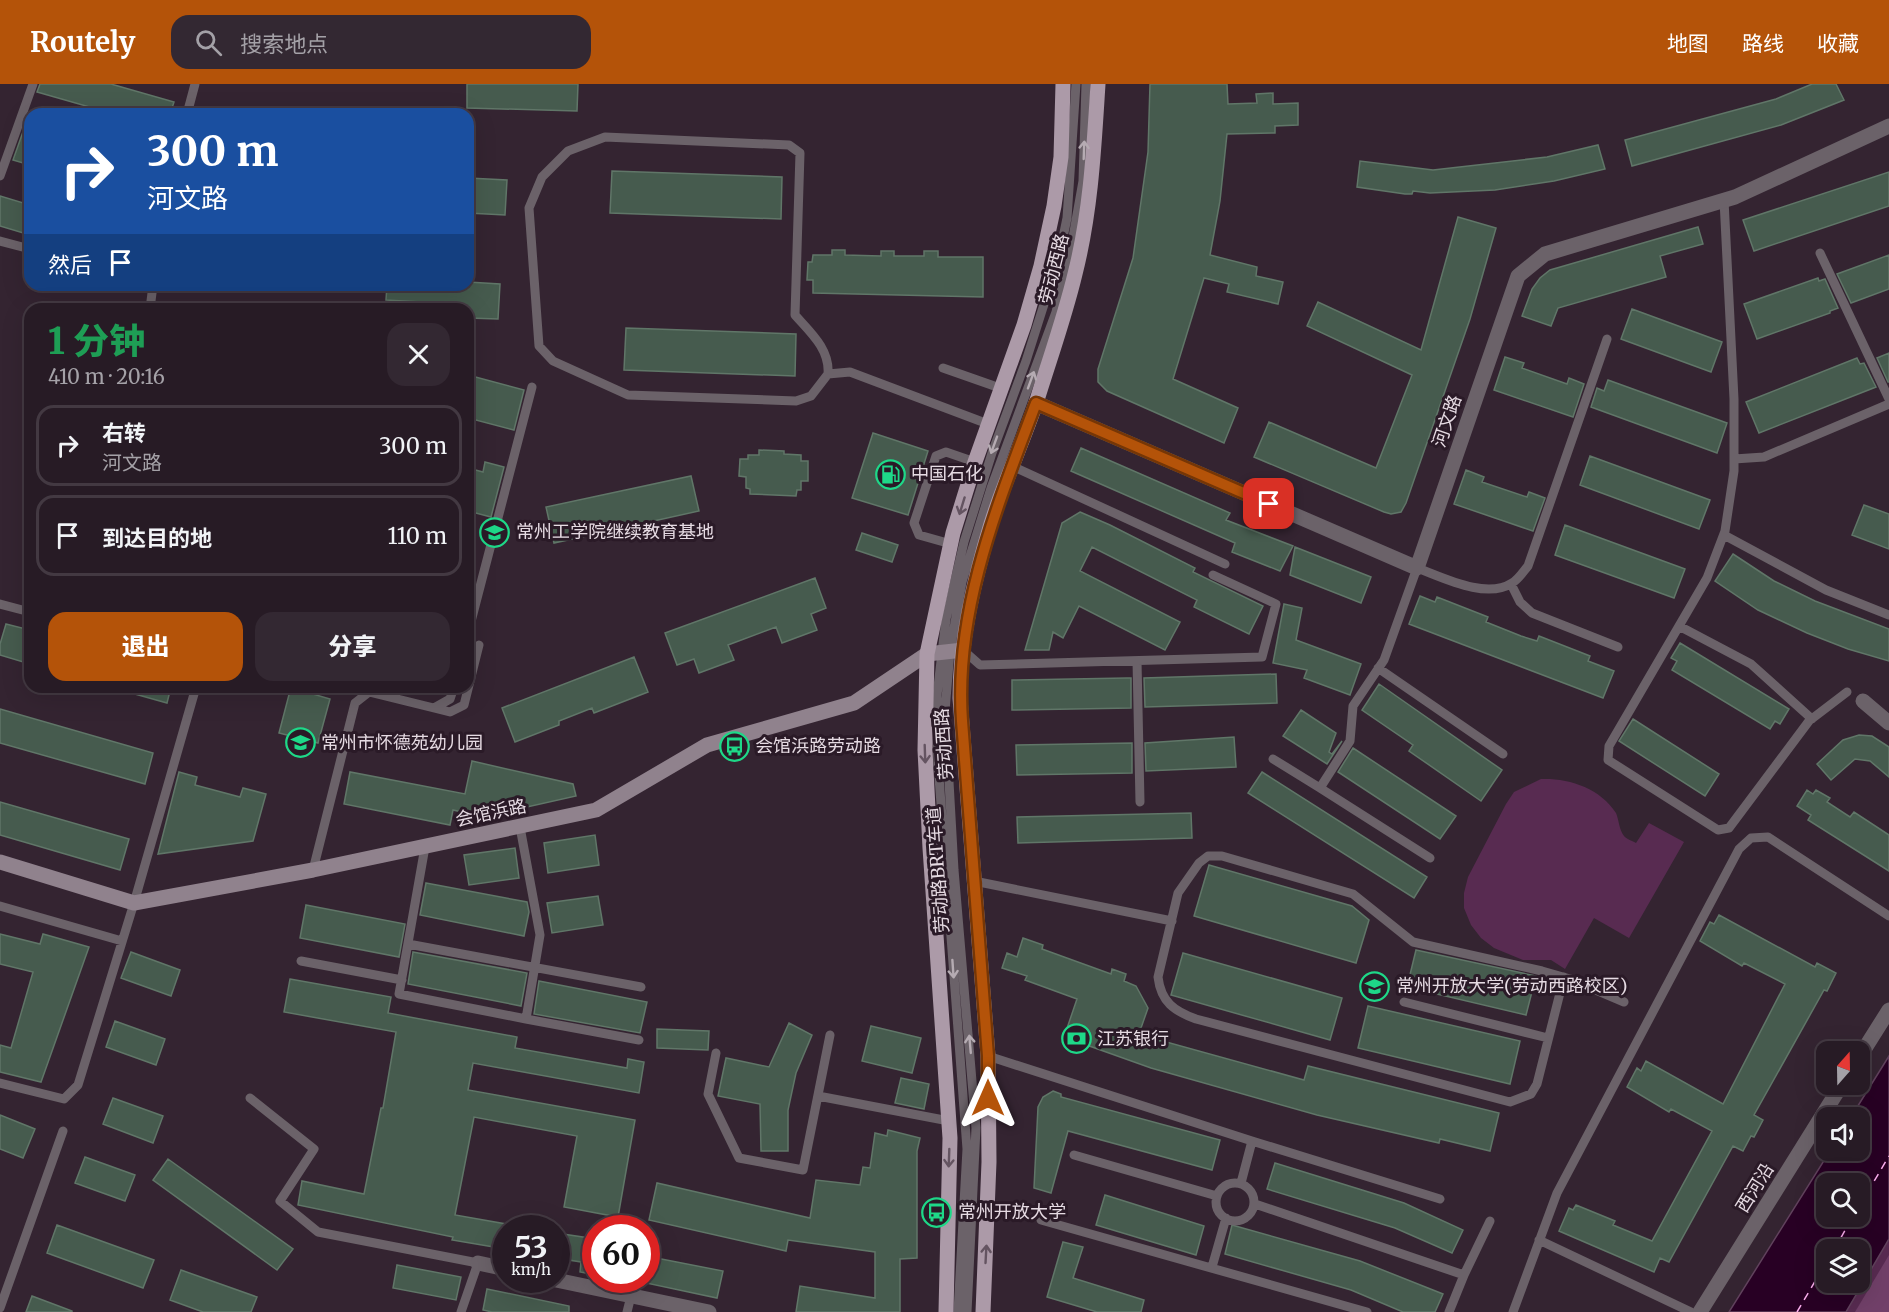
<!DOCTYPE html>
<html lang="zh">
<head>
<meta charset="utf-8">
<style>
  :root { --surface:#271b25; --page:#332832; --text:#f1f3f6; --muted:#a4a1a7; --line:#433942; --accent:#b45309 }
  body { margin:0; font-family:Merriweather,"Noto Sans SC",serif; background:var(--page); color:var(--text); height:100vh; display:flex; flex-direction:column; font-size:22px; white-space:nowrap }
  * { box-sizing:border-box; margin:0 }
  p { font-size:20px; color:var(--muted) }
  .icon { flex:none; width:33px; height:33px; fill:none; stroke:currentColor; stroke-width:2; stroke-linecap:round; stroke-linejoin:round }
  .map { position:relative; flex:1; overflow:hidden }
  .details { position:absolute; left:24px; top:219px; width:450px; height:390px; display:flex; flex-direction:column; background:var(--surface); border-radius:18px; box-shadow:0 6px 24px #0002,0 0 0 2px var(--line) }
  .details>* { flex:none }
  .guide { position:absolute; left:24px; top:24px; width:450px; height:183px; border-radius:18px; box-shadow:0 6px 24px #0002,0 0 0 2px var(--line); background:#1a4fa0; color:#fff; overflow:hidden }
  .needle { width:39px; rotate:20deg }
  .controls { position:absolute; left:1816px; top:957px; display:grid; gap:12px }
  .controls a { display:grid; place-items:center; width:54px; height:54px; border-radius:12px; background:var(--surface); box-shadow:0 6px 24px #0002,0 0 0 2px var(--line); font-size:30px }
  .speed { position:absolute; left:492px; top:1131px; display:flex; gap:12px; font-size:30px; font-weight:700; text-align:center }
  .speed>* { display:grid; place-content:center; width:78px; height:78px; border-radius:50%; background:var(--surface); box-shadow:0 6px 24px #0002,0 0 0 2px var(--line); line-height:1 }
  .speed small { font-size:15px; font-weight:400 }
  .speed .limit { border:9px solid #d22; background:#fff; color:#111 }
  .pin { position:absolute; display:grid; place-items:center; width:51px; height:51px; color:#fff; margin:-26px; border-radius:12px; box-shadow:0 3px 9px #0006 }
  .me { position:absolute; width:66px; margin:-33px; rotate:0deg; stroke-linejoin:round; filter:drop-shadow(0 0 4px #0008) }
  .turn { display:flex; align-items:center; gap:21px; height:126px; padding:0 24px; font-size:27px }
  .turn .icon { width:78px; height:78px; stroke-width:2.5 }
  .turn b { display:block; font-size:42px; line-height:51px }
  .then { display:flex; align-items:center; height:57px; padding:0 24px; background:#0003; gap:12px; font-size:22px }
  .round { display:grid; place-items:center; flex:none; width:63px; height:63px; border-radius:18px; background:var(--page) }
  .overview { display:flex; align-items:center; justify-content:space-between; height:102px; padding:0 24px }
  h1 { font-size:36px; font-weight:800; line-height:45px; color:#1e9e55 }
  .primary-button { display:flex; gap:12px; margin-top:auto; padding:12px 24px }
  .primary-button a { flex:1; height:69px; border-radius:18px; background:var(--accent); color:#fff; font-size:24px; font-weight:800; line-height:69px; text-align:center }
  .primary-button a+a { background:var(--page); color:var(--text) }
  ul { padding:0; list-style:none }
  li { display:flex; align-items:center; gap:18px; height:81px; margin:0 12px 9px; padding:0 12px; border:3px solid var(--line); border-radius:18px }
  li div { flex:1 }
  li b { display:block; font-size:22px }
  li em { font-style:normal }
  header { display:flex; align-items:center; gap:36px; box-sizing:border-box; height:84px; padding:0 30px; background:var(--accent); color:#fff }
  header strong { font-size:28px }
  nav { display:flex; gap:33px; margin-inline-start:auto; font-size:21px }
  .search { width:420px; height:54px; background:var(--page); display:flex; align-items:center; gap:15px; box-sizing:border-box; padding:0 21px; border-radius:18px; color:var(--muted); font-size:22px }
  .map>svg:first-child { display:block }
</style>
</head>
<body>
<header>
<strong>Routely</strong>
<div class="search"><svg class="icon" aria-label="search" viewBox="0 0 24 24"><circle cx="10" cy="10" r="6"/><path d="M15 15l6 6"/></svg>搜索地点</div>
<nav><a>地图</a><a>路线</a><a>收藏</a></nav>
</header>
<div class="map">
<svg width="1889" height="1228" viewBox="0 0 1889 1228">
  <rect width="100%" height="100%" fill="#342431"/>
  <path fill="#582b51" d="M1541 695C1569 694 1600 704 1616 729 1619 736 1619 746 1624 752 1626 755 1633 757 1636 759L1649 739 1684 758 1629 854 1594 834 1565 885 1551 876H1523L1494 864 1481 854 1471 841 1464 824V809L1468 793 1506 720 1514 708Z
    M1889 1155V1228H1846Z"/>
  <path fill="#714069" d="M1889 1171V1228H1855Z"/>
  <path fill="#280024" stroke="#61425d" stroke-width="1.5" fill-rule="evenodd" d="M1889 972V1155L1846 1228H1729L1830 1067 1860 1066V1034L1851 1033ZM1827 1100H1860V1132H1827ZM1827 1166H1860V1198H1827Z"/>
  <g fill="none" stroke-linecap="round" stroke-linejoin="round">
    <path stroke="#fbafee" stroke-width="1.5" stroke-dasharray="8 6" stroke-linecap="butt" d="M1860 1121 1889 1072
      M1834 1166 1853 1132
      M1797 1228 1827 1177"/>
  </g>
  <path fill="#465b4e" stroke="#607668" stroke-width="1.5" d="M40 0H111L174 18 170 30H114L37 8Z
    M467 0H578L577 27 467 24Z
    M1150 0H1227L1228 20 1257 19 1256 10 1273 9V20L1298 19V41L1275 42V49L1227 50 1220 117 1210 171 1257 183 1256 192 1283 198 1278 220 1227 208 1229 200 1204 194 1173 295 1238 324 1224 359 1107 307 1098 298V285L1133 174 1148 68Z
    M1812 0H1836L1844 16 1781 41 1632 82 1625 56 1776 15Z
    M30 28V81L13 76Z
    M1598 61 1605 85 1554 97 1495 106 1430 109 1413 107 1412 110H1405L1357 103 1360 77 1433 86 1547 73Z
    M612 87 782 93 781 135 610 129Z
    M1889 88V122L1754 167 1743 136Z
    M468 94 507 96 505 131 468 129Z
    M0 112 30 121V151L0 142Z
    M1458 133 1496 144 1470 235 1406 419 1401 428 1391 430 1384 428 1254 373 1269 338 1376 384 1412 291 1307 242 1318 218 1421 266Z
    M1698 143 1703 160 1660 172 1666 193 1558 224 1551 242 1522 232 1532 205 1540 194 1550 186Z
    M832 166H845V171L881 172V167H894V172H924V167H938V173H983V213L813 209V196H807L808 178H812L813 171H832Z
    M1889 171V205L1851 219 1837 190Z
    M1818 194 1819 197 1825 195 1838 224 1830 227V229L1757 255 1744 220Z
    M468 198 500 200 498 235 468 234V225H439V219L386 216 387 201H468Z
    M1632 225 1722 258 1711 288 1621 255Z
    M626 244 796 250 795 292 624 286Z
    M1889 269V298H1888L1877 274Z
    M1505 273 1524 279 1522 284 1567 300 1569 294 1584 300 1573 333 1494 306Z
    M1857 274 1860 280 1864 279 1876 303 1759 349 1746 318Z
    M468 291 524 306 514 346 468 334Z
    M1608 296 1727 339 1717 369 1591 323 1597 304 1604 307Z
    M873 349 928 367 908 431 852 414Z
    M1081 364 1230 429 1226 436 1293 462 1280 487 1232 468 1235 459 1071 387Z
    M759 366 784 367V370L801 371V377H808V397H801V406H797L796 412 750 410V405L746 404V393L739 392 740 375H748V371H759Z
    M1590 372 1710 416 1699 445 1580 401Z
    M485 378 504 383 491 433 468 427V384L483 388Z
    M1466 386 1484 393 1482 398 1527 413 1529 408 1545 414 1533 447 1454 420Z
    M691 392 699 427 554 459 546 423Z
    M1864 421 1889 430V465L1852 451Z
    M1080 428 1110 441 1195 484 1193 488 1263 522 1249 550 1194 523 1197 516 1092 463 1080 487 1180 538 1165 566 1079 522 1063 554 1053 548 1049 566H1025L1062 439Z
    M1565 441 1685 485 1674 514 1555 471Z
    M862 449 898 461 892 478 856 466Z
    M1295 463 1371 493 1361 519 1290 491Z
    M1733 470 1774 497 1815 517 1889 545V577L1848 565 1807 549 1758 526 1715 497Z
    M815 494 826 524 811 530 817 546 782 559 776 543 728 561 734 576 699 589 694 575 677 581 665 549Z
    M1420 512 1435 518 1437 513 1488 533 1486 538 1521 552 1537 557 1539 552 1590 572 1588 577 1614 587 1603 614 1409 540Z
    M1284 520 1302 524 1296 556 1361 580 1350 611 1304 594 1307 586 1273 579Z
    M6 540 30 546V580L0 571V560Z
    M1680 559 1789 625 1780 640 1775 637 1770 645 1672 586 1677 577 1671 574Z
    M634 573 648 608 594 629 592 624 559 637V641L515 658 502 624Z
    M1276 590 1277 619 1145 623 1144 594Z
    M1127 594H1131V624L1012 626V596Z
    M1379 600 1502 686 1481 717 1409 667 1413 661 1362 626Z
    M125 603H171L167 619 124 607Z
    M291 603H307L306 608 330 615 318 659 279 649Z
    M0 625 153 669 145 700 0 659Z
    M1301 626 1336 649 1329 668 1332 670 1342 657 1327 680 1283 652Z
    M1633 635 1719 690 1705 712 1619 657Z
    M1859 651 1872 652 1889 663V693L1870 677 1855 675 1831 696 1817 680 1843 656Z
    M1234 653 1236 683 1146 687 1145 659Z
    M1132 659V689L1017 691 1016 661Z
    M1353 664 1456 732 1440 755 1338 688Z
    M472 677 573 700 576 712 483 733 453 726 450 741 344 720 350 688 465 710Z
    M179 688 197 693 195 701 240 713 243 704 266 710 253 757 158 770Z
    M1262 688 1427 793 1414 814 1248 709Z
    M1807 706 1813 710 1816 706 1830 714 1827 718 1850 733 1854 728 1889 751V787L1808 736 1811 731 1797 722Z
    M0 718 129 755 120 786 0 751Z
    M1191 729 1192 754 1018 759 1017 733Z
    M595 751 599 781 548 789 544 759Z
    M515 764 519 794 469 801 464 771Z
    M1209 781 1352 822 1369 836 1356 879 1194 832Z
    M426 799 527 818 529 828 524 852 420 831Z
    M598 812 603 841 552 849 547 819Z
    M306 821 405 840 399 873 300 854Z
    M1719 831 1815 883 1817 879 1836 889 1827 907 1824 906 1754 1031 1763 1036 1754 1053 1751 1052 1743 1067 1733 1062 1669 1178 1660 1174 1654 1188 1559 1147 1569 1124 1573 1126 1576 1121 1615 1137 1613 1141 1652 1157 1712 1047 1671 1025 1669 1028 1627 1003 1637 984 1641 987 1646 977 1723 1020 1785 900 1744 879 1742 882 1700 857 1710 838 1714 840Z
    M0 850 40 860 43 850 89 863 41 998 0 988V961L11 964 33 888 0 880Z
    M1023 854 1043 861 1042 865 1111 890 1112 885 1126 890 1124 897 1136 902 1148 924 1141 944 1143 945 1141 951 1304 996 1308 982 1499 1029 1490 1067 1440 1055 1439 1059 1317 1031 1151 984 1064 953 1077 915 1025 896 1027 892 1002 884 1007 869 1017 873Z
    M1416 866 1536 892 1526 931 1407 903Z
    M131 868 180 886 171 912 121 894Z
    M413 868 527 889 521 922 408 900Z
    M1183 869 1342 914 1330 956 1171 911Z
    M290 895 391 913 388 929 517 953 515 964 627 984 628 975 644 978 639 1009 473 979 468 1006 635 1036 618 1133 564 1123 577 1052 474 1033 455 1131 506 1140V1165L452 1156 453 1153 298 1121 302 1097 364 1110 381 1024H383L396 948 284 928Z
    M539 897 647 918 640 949 534 930Z
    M1368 922 1520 957 1510 1000 1358 964Z
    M115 937 165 955 156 981 106 963Z
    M789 939 812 951 796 989 788 1026V1067H761L760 1020 718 1012 726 974 769 983Z
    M871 942 921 954 912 989 862 977Z
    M657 945 709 947 708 966 657 964Z
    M901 994 929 1000 924 1025 895 1019Z
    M1053 1007 1061 1010V1013L1220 1056 1212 1086 1068 1047 1051 1109 1034 1104 1038 1023 1043 1013Z
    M113 1014 163 1032 153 1059 103 1040Z
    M0 1031 35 1045 23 1074 0 1065Z
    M888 1046 920 1054 917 1067V1174L900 1175V1228H796L800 1202 875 1214V1168L788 1156 786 1167 649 1136 657 1099 810 1134 816 1096 860 1101 863 1083 870 1084 875 1049 887 1052Z
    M85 1073 135 1091 125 1117 75 1099Z
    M168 1075 293 1165 277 1186 153 1096Z
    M1275 1079 1404 1119 1463 1146 1452 1169 1395 1144 1267 1105Z
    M1105 1111 1204 1142 1196 1171 1096 1141Z
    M57 1141 154 1176 143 1204 47 1169Z
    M1232 1141 1360 1177 1443 1210 1435 1228H1403L1351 1206 1225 1170Z
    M556 1149 596 1155V1191L580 1188 581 1178 556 1174Z
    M1063 1158 1083 1163 1073 1194 1144 1216 1141 1228H1097L1047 1213Z
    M646 1172 723 1187 717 1214 646 1199Z
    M397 1181 461 1193 456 1216 393 1204Z
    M181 1186 257 1213 251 1228H203L170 1216Z
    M487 1205 569 1222V1228H492L483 1226Z
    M32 1212 72 1227V1228H26Z"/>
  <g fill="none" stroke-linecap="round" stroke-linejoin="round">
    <path stroke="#6b6269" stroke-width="9" d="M187 30 195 0
      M0 92 33 0
      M1724 116 1734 315V387L1725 447 1707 494 1609 662 1608 676 1718 746 1729 744 1809 637 1847 608
      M0 157 30 165
      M1820 169 1889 315
      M150 225 153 201
      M943 284 1000 304
      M828 290C830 265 810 248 795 231L800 69 789 61 605 53 568 67 542 93 529 124 539 262 553 277 628 311 796 317 811 312 828 290 850 288 988 340
      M1734 375 1764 373 1889 320
      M1012 382 1225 480
      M1724 451 1826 506 1889 531
      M951 460 919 451 914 439 936 372 946 368 975 378
      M1511 500 1520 518 1532 529 1618 563
      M0 520 30 528
      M1679 542 1751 580 1812 635
      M468 549 532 303
      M963 566 980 581 1262 573 1276 520 1213 491
      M1137 577 1140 718
      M1378 584 1503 670
      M434 624 450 628 464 621 479 561
      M1273 675 1320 704
      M425 763 399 910 526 935 540 851 520 743
      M1430 774 1320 704 1350 657 1353 622 1384 576 1417 484C1442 493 1486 516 1512 499 1518 496 1523 488 1528 482L1607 255
      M313 786 355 619 369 608 434 624 450 615 454 603
      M974 797 1172 837
      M0 822 122 857
      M408 860 641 903
      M301 877 402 896
      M1564 893 1537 1000 1531 1010 1510 1018 1196 935C1174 927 1161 918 1158 893L1178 809 1199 779 1208 772H1222L1353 810 1413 858 1542 887 1570 895 1624 918
      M1404 918 1548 954
      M526 935 639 956
      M716 969 708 1010 739 1074 803 1086 830 951
      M988 972 1252 1057 1440 1115
      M0 999 64 1015 78 1001 134 819 196 603
      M818 1012 949 1037
      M250 1014 314 1065 280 1117 318 1148 478 1179 461 1228
      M1074 1071 1217 1112
      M1216 1118a19 19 0 1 1 38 0a19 19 0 1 1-38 0Z
      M1241 1099 1252 1057
      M1255 1120 1464 1191
      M1041 1136 1367 1228
      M1539 1156 1691 1228
      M1212 1183 1226 1134
      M0 1224 63 1047
      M627 1228 631 1212
      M958 1228 967 1065 938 680 937 611 946 535 964 458 992 369 1026 277 1059 173 1067 134 1076 0
      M967 1228 976 1044 954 786 945 627 950 567 962 498 991 404 1056 228 1070 170 1083 97 1086 0
      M1449 1228 1464 1191 1490 1137
      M1513 1228 1557 1109 1739 765 1751 754 1768 753 1889 832"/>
    <path stroke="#6b6269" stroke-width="15" d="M1036 319 1417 484 1518 192 1545 170 1735 113 1889 42
      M1863 617 1889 639
      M1860 972 1889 926
      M478 1179 506 1185
      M556 1196 709 1228
      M1700 1228 1842 1000"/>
    <path stroke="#90828d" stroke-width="15" d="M0 778 134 819 313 786 596 726 707 661 854 619 927 570 963 566"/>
    <path stroke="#ac9aa8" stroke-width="15" d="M946 1228 950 1054 930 764 925 666 927 570 953 449 975 378 1024 241 1041 182 1054 122 1061 73 1063 0
      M983 1228 989 1078 988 972 960 614C960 555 974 496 991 440 1004 398 1023 358 1037 316 1050 274 1065 232 1075 190 1091 127 1094 63 1098 0"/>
  </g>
  <defs><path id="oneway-shaft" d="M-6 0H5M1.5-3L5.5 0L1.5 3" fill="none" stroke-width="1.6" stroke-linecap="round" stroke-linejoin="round" transform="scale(1.5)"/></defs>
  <g stroke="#b5abb2">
    <use href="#oneway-shaft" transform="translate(1084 66) rotate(-88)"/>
    <use href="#oneway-shaft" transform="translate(1031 296) rotate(-70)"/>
    <use href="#oneway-shaft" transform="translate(994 361) rotate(110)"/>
    <use href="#oneway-shaft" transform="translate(953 885) rotate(86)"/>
    <use href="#oneway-shaft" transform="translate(970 960) rotate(-95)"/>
  </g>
  <g stroke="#645461">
    <use href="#oneway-shaft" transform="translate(962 422) rotate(107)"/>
    <use href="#oneway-shaft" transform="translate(925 670) rotate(88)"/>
    <use href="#oneway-shaft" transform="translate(949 1074) rotate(92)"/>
    <use href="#oneway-shaft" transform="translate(986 1170) rotate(-87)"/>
  </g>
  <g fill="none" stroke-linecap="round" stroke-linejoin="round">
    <defs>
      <path id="route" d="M988 1014V972L962 637C954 526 998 420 1036 319L1269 420"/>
    </defs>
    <use href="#route" stroke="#753606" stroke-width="15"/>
    <use href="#route" stroke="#b45309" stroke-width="10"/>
  </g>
  <defs>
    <symbol id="fuel-ring" viewBox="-11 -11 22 22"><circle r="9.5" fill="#2a1a27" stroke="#1ed888" stroke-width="1.5"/><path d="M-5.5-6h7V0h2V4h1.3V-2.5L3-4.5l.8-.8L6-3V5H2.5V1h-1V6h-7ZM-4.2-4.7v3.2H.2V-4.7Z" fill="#1ed888"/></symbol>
    <symbol id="school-ring" viewBox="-11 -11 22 22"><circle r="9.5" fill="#2a1a27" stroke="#1ed888" stroke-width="1.5"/><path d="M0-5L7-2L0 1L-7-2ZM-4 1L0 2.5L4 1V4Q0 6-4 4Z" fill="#1ed888"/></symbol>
    <symbol id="bus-ring" viewBox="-11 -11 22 22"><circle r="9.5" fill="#2a1a27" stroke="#1ed888" stroke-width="1.5"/><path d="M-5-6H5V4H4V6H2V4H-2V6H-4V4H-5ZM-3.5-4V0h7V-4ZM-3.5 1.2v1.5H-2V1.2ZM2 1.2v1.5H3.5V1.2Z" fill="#1ed888"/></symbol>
    <symbol id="university-ring" viewBox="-11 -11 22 22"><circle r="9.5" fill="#2a1a27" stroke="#1ed888" stroke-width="1.5"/><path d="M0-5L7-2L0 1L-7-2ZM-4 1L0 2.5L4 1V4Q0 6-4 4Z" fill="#1ed888"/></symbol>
    <symbol id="bank-ring" viewBox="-11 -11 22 22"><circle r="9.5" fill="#2a1a27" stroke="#1ed888" stroke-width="1.5"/><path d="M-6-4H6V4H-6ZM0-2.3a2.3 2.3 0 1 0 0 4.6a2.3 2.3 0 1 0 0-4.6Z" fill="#1ed888"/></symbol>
  </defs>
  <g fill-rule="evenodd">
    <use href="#fuel-ring" x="874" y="374" width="33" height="33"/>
    <use href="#school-ring" x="478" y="432" width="33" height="33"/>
    <use href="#school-ring" x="284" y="642" width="33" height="33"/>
    <use href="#bus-ring" x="718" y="646" width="33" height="33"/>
    <use href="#university-ring" x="1358" y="886" width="33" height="33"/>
    <use href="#bank-ring" x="1060" y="938" width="33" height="33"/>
    <use href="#bus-ring" x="920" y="1112" width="33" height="33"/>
  </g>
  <g text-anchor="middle" stroke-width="6" stroke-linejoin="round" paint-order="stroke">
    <g font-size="18" fill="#e6dbe3" stroke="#2a1a27">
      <text transform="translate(1054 185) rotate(-76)" y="6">劳动西路</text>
      <text transform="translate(1447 337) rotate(-71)" y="6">河文路</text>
      <text transform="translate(944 660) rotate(-94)" y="6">劳动西路</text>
      <text transform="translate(491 729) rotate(-12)" y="6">会馆浜路</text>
      <text transform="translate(938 786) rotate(-94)" y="6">劳动路BRT车道</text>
      <text transform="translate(1755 1104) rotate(-58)" y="6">西河沿</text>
    </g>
    <g font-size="18" fill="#e6dbe3" stroke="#2a1a27" text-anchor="start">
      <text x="911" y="396">中国石化</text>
      <text x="516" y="454">常州工学院继续教育基地</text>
      <text x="321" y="665">常州市怀德苑幼儿园</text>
      <text x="755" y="668">会馆浜路劳动路</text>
      <text x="1396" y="908">常州开放大学(劳动西路校区)</text>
      <text x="1097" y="961">江苏银行</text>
      <text x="958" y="1134">常州开放大学</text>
    </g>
  </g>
</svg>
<div class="controls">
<a><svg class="needle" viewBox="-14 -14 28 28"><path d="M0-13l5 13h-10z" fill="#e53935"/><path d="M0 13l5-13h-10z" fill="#a4a1a7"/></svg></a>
<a><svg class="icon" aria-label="sound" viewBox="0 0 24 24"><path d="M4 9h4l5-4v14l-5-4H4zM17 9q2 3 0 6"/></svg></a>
<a><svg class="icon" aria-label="search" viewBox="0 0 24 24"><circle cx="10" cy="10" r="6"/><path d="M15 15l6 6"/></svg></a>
<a><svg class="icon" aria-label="layers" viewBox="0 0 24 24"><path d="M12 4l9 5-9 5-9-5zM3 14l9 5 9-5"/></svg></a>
</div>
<div class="speed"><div>53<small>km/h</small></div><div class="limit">60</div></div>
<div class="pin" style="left:1269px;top:420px;background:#d93025"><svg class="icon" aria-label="arrive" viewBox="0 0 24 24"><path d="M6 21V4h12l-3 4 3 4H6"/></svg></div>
<svg class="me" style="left:988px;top:1014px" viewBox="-20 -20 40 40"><path d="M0-17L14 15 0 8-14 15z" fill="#b45309" stroke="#fff" stroke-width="4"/></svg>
<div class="guide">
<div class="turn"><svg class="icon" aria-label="right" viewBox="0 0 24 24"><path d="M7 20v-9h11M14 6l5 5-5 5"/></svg><div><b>300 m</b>河文路</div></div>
<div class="then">然后<svg class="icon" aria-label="arrive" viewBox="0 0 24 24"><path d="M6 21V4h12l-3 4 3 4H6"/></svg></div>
</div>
<section class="details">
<div class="overview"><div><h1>1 分钟</h1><p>410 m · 20:16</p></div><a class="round"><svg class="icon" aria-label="close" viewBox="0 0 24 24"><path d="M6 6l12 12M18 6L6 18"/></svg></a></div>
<ul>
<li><svg class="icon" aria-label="right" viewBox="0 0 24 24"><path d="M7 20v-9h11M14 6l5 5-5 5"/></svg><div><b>右转</b><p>河文路</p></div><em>300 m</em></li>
<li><svg class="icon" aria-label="arrive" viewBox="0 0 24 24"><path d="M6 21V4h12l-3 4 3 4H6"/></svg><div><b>到达目的地</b></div><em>110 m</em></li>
</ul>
<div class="primary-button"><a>退出</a><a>分享</a></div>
</section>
</div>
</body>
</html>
